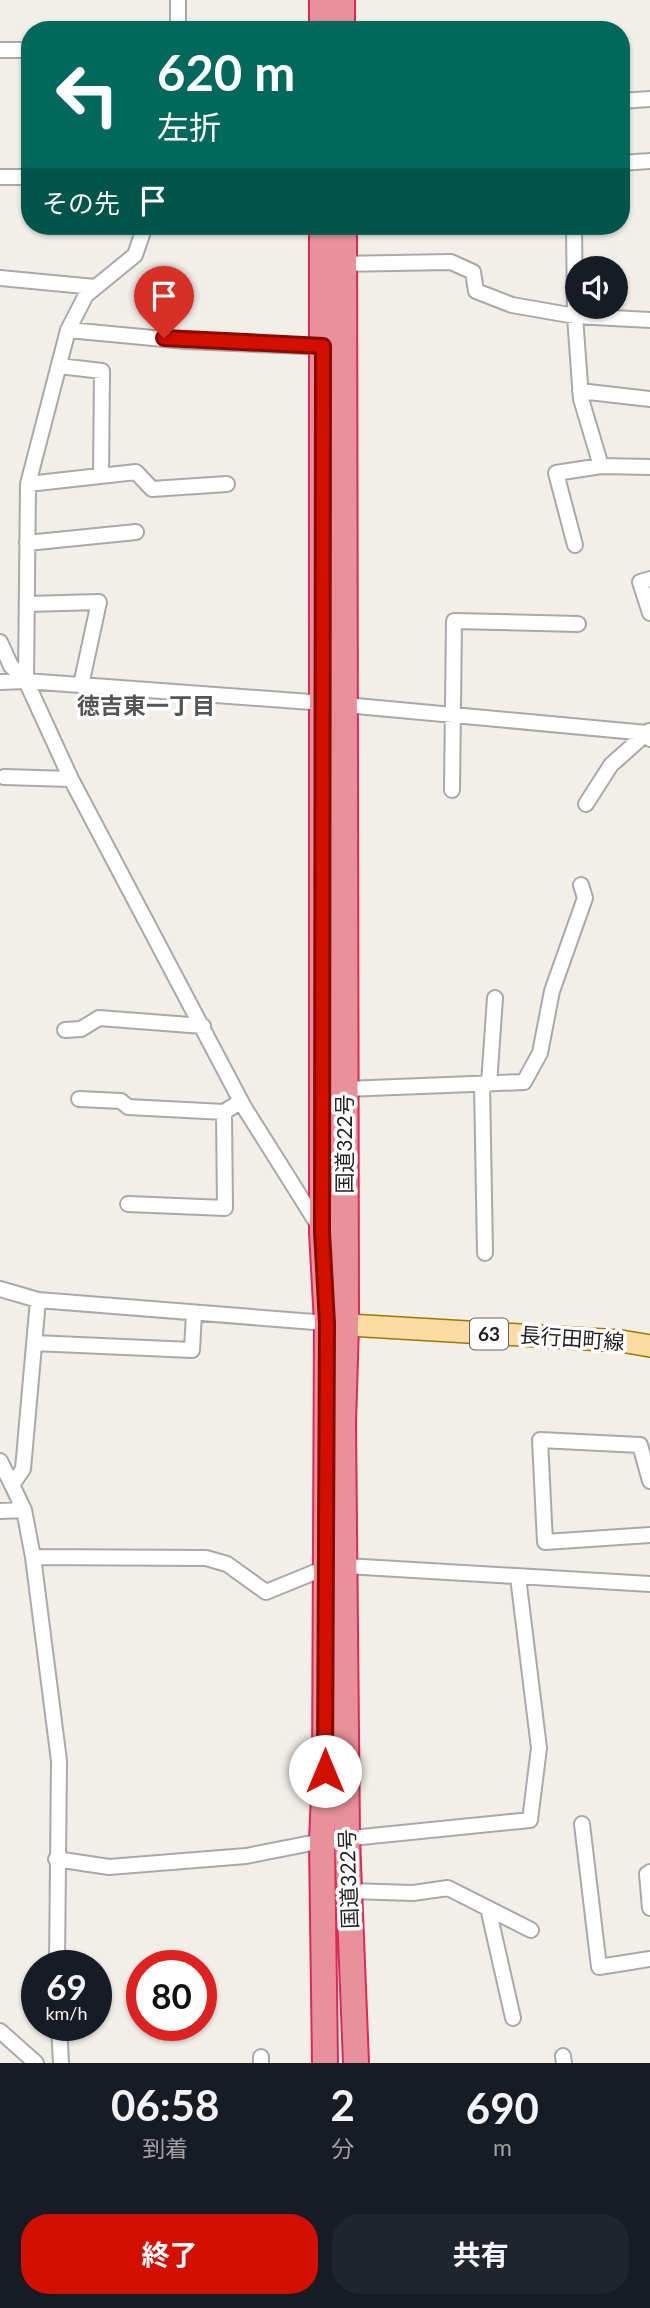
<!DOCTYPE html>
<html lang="ja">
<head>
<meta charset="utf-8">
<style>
  :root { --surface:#171b24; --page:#20242c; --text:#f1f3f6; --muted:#9ea1a6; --accent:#d31000 }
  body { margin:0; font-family:Lato,"Noto Sans JP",sans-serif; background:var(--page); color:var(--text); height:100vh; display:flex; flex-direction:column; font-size:26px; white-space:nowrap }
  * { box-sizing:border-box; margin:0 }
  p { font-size:23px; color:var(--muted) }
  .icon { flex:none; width:38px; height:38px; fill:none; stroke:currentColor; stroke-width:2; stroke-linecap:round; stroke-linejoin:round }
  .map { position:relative; height:2063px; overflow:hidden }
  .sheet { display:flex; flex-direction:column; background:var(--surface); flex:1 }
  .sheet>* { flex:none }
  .guide { position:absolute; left:21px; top:21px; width:609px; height:214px; border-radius:28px; box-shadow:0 2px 5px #0004; background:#00695c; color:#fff; overflow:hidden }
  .tools { position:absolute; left:565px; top:256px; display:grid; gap:14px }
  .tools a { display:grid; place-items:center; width:63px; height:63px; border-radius:50%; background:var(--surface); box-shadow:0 2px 5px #0004; font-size:35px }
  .speed { position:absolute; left:21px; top:1950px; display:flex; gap:14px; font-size:35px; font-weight:700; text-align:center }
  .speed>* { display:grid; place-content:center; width:91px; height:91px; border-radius:50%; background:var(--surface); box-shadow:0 2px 5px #0004; line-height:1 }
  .speed small { font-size:18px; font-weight:400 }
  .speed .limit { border:10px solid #d22; background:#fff; color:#111 }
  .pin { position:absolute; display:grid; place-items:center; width:60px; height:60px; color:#fff; margin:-72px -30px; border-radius:50% 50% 50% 0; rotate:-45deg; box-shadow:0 0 7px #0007 }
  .pin .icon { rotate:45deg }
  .me { position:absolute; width:77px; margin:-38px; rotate:0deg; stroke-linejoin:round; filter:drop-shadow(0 0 5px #0008) }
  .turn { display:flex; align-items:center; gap:24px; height:147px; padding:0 21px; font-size:32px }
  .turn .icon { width:91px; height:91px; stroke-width:2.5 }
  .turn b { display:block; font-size:49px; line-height:60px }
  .then { display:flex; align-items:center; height:66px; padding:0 21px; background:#0003; gap:14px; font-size:26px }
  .eta { display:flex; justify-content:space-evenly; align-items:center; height:119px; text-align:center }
  .eta b { font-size:42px; font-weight:700; line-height:49px }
  .action { display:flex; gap:14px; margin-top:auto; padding:14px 21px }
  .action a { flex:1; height:80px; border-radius:28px; background:var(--accent); color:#fff; font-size:28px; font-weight:700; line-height:80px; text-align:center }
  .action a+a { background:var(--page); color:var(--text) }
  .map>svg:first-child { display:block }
</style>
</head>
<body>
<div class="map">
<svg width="650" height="2063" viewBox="0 0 650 2063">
  <rect width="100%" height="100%" fill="#f2efe9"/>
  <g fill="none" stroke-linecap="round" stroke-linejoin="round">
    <defs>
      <path id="street" d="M178 30V0
        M0 50H30
        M621 101 650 99
        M621 163 650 161
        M0 177H30
        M574 226 575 316 581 399 601 466 556 473 575 545
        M337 264 451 262 473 272 476 291 512 305 575 316 650 320
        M0 278 95 287
        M68 330 185 341 329 347
        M59 366 102 371 101 476
        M580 391 650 399
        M601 466 650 467
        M28 484 136 472 152 489 227 484
        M27 543 136 532
        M650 579 640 582 650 613
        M27 604 99 602 81 685
        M0 642 11 666 26 681 71 779 244 1107 320 1228
        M26 681 28 484 68 330 86 295 135 255 145 226
        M0 682 26 681 324 703 647 733 650 739
        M4 777 71 779
        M452 790 454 621 578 624
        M586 804 611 765 649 731
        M65 1030 81 1029 99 1018 203 1026
        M482 1084 485 1253
        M489 1084 495 998
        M345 1089 524 1082 540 1053 552 991 585 898 581 885
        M79 1099 121 1101 128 1107 224 1112
        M128 1204 225 1208 224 1112 240 1102
        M0 1289 38 1300 327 1323
        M38 1300 23 1469 12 1485 24 1510 33 1557 59 1761 57 1965
        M34 1343 192 1350 194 1313
        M0 1461 12 1485
        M650 1481 640 1445 540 1440 545 1542 650 1535
        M0 1511 24 1510
        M33 1557 206 1558 227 1564 266 1592 325 1568 346 1566 650 1584
        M582 1824 599 1967 650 1959
        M56 1859 109 1867 246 1856 322 1841 530 1820 539 1748 518 1577
        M650 1872 647 1874 650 1908
        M350 1891 413 1893 448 1888 531 1930
        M488 1908 513 2018
        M59 2025 61 2063
        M0 2031 36 2063
        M563 2056 564 2063
        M261 2063V2057"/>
      <path id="primary" d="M332 1324 621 1341 650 1346"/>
      <path id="highway" d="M342 0V30
        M322 30V0
        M322 226V1232L327 1323 325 1771 322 1841 325 2063
        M344 226 346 1326 343 1423 347 1838 356 2063"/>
    </defs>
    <use href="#street" stroke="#a9a9a9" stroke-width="18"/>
    <use href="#primary" stroke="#9f7600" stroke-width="24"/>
    <use href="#highway" stroke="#dc2959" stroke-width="28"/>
    <use href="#street" stroke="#fff" stroke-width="14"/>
    <use href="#primary" stroke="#fcdca3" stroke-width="21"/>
    <use href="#highway" stroke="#e8919b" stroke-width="24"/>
  </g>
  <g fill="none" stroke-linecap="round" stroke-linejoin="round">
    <defs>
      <path id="route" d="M164 338 323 346 322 1232 327 1323 325 1771"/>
    </defs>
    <use href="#route" stroke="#890a00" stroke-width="18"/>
    <use href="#route" stroke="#d31000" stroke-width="12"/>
  </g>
  <g text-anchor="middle" stroke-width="7" stroke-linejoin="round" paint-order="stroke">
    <rect fill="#fff" stroke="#646464" stroke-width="2" x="470" y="1318.5" width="38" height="31" rx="5"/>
    <g font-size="19" font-weight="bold" fill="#222">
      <text x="489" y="1341">63</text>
    </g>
    <g font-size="21" fill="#222" stroke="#fff">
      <text transform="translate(345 1144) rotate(-90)" y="7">国道322号</text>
      <text transform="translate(572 1339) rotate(4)" y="7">長行田町線</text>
      <text transform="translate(349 1879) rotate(-92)" y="7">国道322号</text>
    </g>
    <g font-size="23" font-weight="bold" fill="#555" stroke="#fff">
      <text x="146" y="714">徳吉東一丁目</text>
    </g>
  </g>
</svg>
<div class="tools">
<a><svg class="icon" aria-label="sound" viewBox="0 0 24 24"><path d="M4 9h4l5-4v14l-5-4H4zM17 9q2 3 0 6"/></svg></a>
</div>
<div class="speed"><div>69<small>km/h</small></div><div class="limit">80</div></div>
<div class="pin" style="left:164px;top:338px;background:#d93025"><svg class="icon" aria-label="arrive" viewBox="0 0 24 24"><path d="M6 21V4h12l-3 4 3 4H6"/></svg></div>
<svg class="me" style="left:325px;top:1771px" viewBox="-20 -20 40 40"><circle r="19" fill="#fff"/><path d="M0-13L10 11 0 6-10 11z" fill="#d31000"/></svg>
<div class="guide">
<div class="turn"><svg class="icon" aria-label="left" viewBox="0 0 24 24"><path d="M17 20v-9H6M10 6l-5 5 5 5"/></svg><div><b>620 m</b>左折</div></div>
<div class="then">その先<svg class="icon" aria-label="arrive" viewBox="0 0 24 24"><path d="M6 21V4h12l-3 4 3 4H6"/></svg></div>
</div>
</div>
<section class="sheet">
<div class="eta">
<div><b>06:58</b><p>到着</p></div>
<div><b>2</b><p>分</p></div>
<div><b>690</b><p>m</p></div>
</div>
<div class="action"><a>終了</a><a>共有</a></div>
</section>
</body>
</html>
